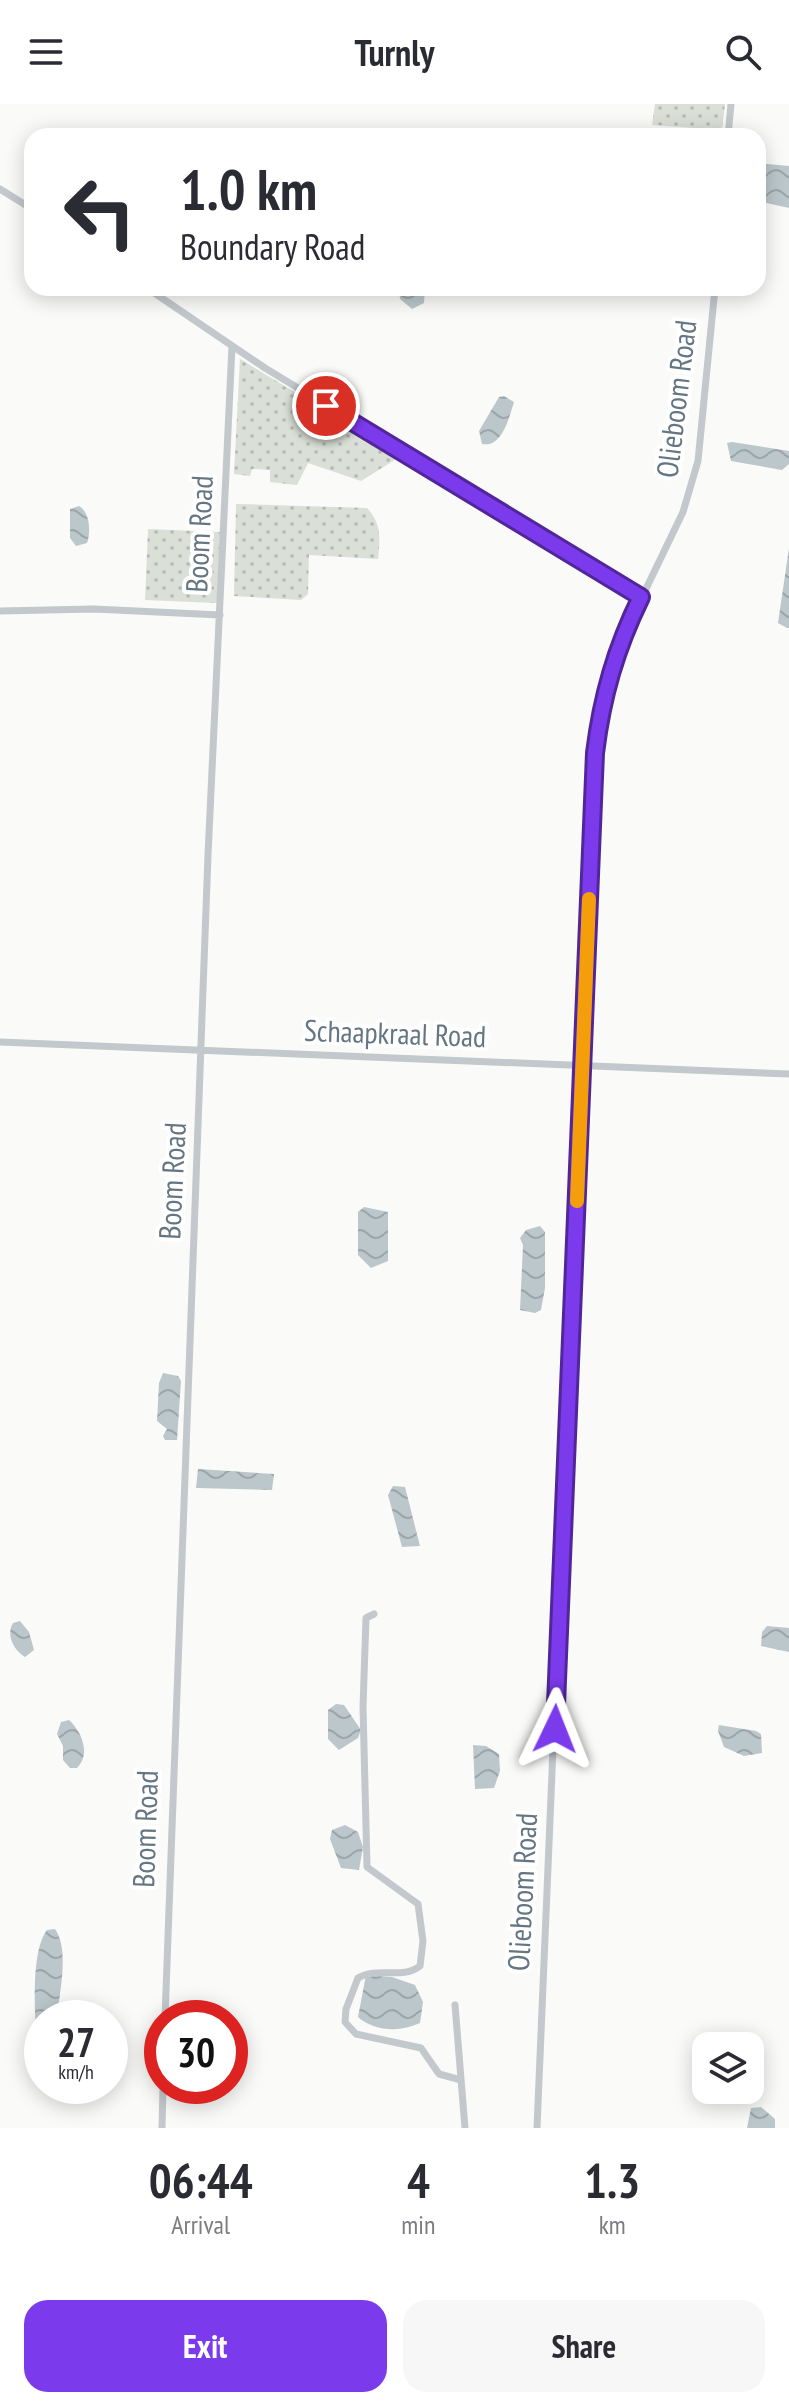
<!DOCTYPE html>
<html lang="en">
<head>
<meta charset="utf-8">
<style>
  :root { --surface:#fff; --page:#f7f7f7; --text:#2b2b33; --muted:#7c7c81; --accent:#7c3aed }
  body { margin:0; font-family:"PT Sans Narrow",sans-serif; background:var(--page); color:var(--text); height:100vh; display:flex; flex-direction:column; font-size:30px; white-space:nowrap }
  * { box-sizing:border-box; margin:0 }
  p { font-size:26px; color:var(--muted) }
  .icon { flex:none; width:44px; height:44px; fill:none; stroke:currentColor; stroke-width:2; stroke-linecap:round; stroke-linejoin:round }
  .map { position:relative; height:2024px; overflow:hidden }
  .details { display:flex; flex-direction:column; background:var(--surface); flex:1 }
  .details>* { flex:none }
  .hud { position:absolute; left:24px; top:24px; width:742px; height:168px; border-radius:24px; box-shadow:0 4px 20px #0003; background:#fff; color:var(--text); overflow:hidden }
  .tools { position:absolute; left:692px; top:1928px; display:grid; gap:16px }
  .tools a { display:grid; place-items:center; width:72px; height:72px; border-radius:16px; background:var(--surface); box-shadow:0 4px 20px #0003; font-size:40px }
  .speed { position:absolute; left:24px; top:1896px; display:flex; gap:16px; font-size:40px; font-weight:700; text-align:center }
  .speed>* { display:grid; place-content:center; width:104px; height:104px; border-radius:50%; background:var(--surface); box-shadow:0 4px 20px #0003; line-height:1 }
  .speed small { font-size:20px; font-weight:400 }
  .speed .limit { border:12px solid #d22; background:#fff; color:#111 }
  .pin { position:absolute; display:grid; place-items:center; width:68px; height:68px; color:#fff; margin:-34px; border:4px solid #fff; border-radius:50%; box-shadow:0 2px 8px #0007 }
  .me { position:absolute; width:88px; margin:-44px; rotate:2deg; stroke-linejoin:round; filter:drop-shadow(0 0 6px #0008) }
  .turn { display:flex; align-items:center; gap:28px; height:168px; padding:0 24px; font-size:36px }
  .turn .icon { width:104px; height:104px; stroke-width:2.5 }
  .turn b { display:block; font-size:56px; line-height:68px }
  .eta { display:flex; justify-content:space-evenly; align-items:center; height:136px; text-align:center }
  .eta b { font-size:48px; font-weight:700; line-height:56px }
  .cta { display:flex; gap:16px; margin-top:auto; padding:16px 24px }
  .cta a { flex:1; height:92px; border-radius:24px; background:var(--accent); color:#fff; font-size:32px; font-weight:700; line-height:92px; text-align:center }
  .cta a+a { background:var(--page); color:var(--text) }
  header { display:flex; justify-content:space-between; align-items:center; height:104px; padding:0 24px; background:var(--surface); font-size:36px; font-weight:700 }
  .map>svg:first-child { display:block }
</style>
</head>
<body>
<header><svg class="icon" aria-label="menu" viewBox="0 0 24 24"><path d="M4 6h16M4 12h16M4 18h16"/></svg>Turnly<svg class="icon" aria-label="search" viewBox="0 0 24 24"><circle cx="10" cy="10" r="6"/><path d="M15 15l6 6"/></svg></header>
<div class="map">
<svg width="789" height="2024" viewBox="0 0 789 2024">
  <defs>
    <pattern id="grass-dots" width="8" height="8" patternUnits="userSpaceOnUse" patternTransform="scale(2)"><rect width="8" height="8" fill="#dadfd7"/><path d="M2 2h.1M6 6h.1" fill="none" stroke="#b4b9b4" stroke-width="1.8" stroke-linecap="round"/></pattern>
    <pattern id="water-waves" width="16" height="10" patternUnits="userSpaceOnUse" patternTransform="scale(2)"><rect width="16" height="10" fill="#bbc7cb"/><path d="M0 5q4-4 8 0t8 0" fill="none" stroke="#9ca6aa"/></pattern>
  </defs>
  <rect width="100%" height="100%" fill="#fafaf8"/>
  <path fill="url(#grass-dots)" d="M655 0H725L722 26 652 21Z
    M240 255 401 352 361 377 308 359 297 381 270 378V366L252 365 250 372 234 370Z
    M236 400 367 404C382 420 380 435 378 455L309 451 308 490 301 496 234 492Z
    M148 425 220 428 217 499 145 496Z"/>
  <path fill="url(#water-waves)" d="M758 59 789 62V104L758 97Z
    M399 184H425L424 199 412 205 400 195Z
    M504 292 514 298C509 314 502 344 482 340L479 327 499 293Z
    M732 338 789 347V360L782 366 731 357 727 339Z
    M79 402C90 408 91 428 87 439L76 442 70 434V405Z
    M789 444V524H787L778 519Z
    M364 1103 388 1108V1157L371 1164 358 1151V1108Z
    M540 1122 545 1128V1184L541 1206 535 1209 520 1206 523 1141 520 1134 526 1126Z
    M163 1269 178 1272 181 1277 177 1336H165L163 1332 167 1325 157 1317 159 1279Z
    M198 1365 274 1370 272 1386 196 1384Z
    M393 1382 405 1383 420 1442 402 1443 388 1391Z
    M20 1517 29 1528 34 1546 25 1553C13 1545 6 1531 13 1519Z
    M767 1522 789 1524V1548L761 1542 762 1528Z
    M336 1600 344 1601 361 1626 358 1634 339 1646 328 1635V1606Z
    M69 1616C82 1628 91 1650 77 1664H70L63 1656V1642L57 1630 61 1618Z
    M719 1621 756 1627 761 1630 762 1649 744 1652 724 1643 718 1627Z
    M473 1641 486 1642 499 1650 500 1667 494 1684 475 1685Z
    M345 1721 358 1728 363 1743 359 1766 341 1764 330 1735 332 1726Z
    M55 1825C70 1846 59 1890 57 1914H42V1950L37 1944C35 1915 30 1848 47 1826Z
    M366 1871 392 1873 415 1881 423 1898 420 1919C401 1928 375 1928 358 1913Z
    M761 2003 775 2015V2024H747L751 2004Z"/>
  <g fill="none" stroke-linecap="round" stroke-linejoin="round">
    <path stroke="#c3c8cc" stroke-width="7" d="M728 32 731 0
      M0 85 32 105
      M147 184 265 264 641 493
      M0 507 94 505 220 511
      M0 938 789 970
      M374 1510 366 1514 363 1603 367 1763 418 1800 423 1837 420 1862C402 1876 377 1862 358 1874L346 1905 345 1918 356 1930 421 1944 439 1970 461 1976
      M455 1901 465 2024
      M165 1914 208 751 232 242
      M162 2024 163 1982
      M537 2024 595 649 600 607 618 543 683 408 698 357 715 184"/>
  </g>
  <g fill="none" stroke-linecap="round" stroke-linejoin="round">
    <defs>
      <path id="route" d="M326 302 641 493C616 544 602 592 595 649L555 1625"/>
    </defs>
    <use href="#route" stroke="#51269a" stroke-width="20"/>
    <use href="#route" stroke="#7c3aed" stroke-width="14"/>
    <path stroke="#f59e0b" stroke-width="14" d="M577 1097 589 795"/>
  </g>
  <g text-anchor="middle" stroke-width="8" stroke-linejoin="round" paint-order="stroke">
    <g font-size="30" fill="#657683" stroke="#fff">
      <text transform="translate(677 295) rotate(-83)" y="10">Olieboom Road</text>
      <text transform="translate(200 430) rotate(-87)" y="10">Boom Road</text>
      <text transform="translate(395 930) rotate(2)" y="10">Schaapkraal Road</text>
      <text transform="translate(173 1077) rotate(-87)" y="10">Boom Road</text>
      <text transform="translate(146 1725) rotate(-88)" y="10">Boom Road</text>
      <text transform="translate(523 1788) rotate(-87)" y="10">Olieboom Road</text>
    </g>
  </g>
</svg>
<div class="tools">
<a><svg class="icon" aria-label="layers" viewBox="0 0 24 24"><path d="M12 4l9 5-9 5-9-5zM3 14l9 5 9-5"/></svg></a>
</div>
<div class="speed"><div>27<small>km/h</small></div><div class="limit">30</div></div>
<div class="pin" style="left:326px;top:302px;background:#d93025"><svg class="icon" aria-label="arrive" viewBox="0 0 24 24"><path d="M6 21V4h12l-3 4 3 4H6"/></svg></div>
<svg class="me" style="left:555px;top:1625px" viewBox="-20 -20 40 40"><path d="M0-17L14 15 0 8-14 15z" fill="#7c3aed" stroke="#fff" stroke-width="4"/></svg>
<div class="hud">
<div class="turn"><svg class="icon" aria-label="left" viewBox="0 0 24 24"><path d="M17 20v-9H6M10 6l-5 5 5 5"/></svg><div><b>1.0 km</b>Boundary Road</div></div>
</div>
</div>
<section class="details">
<div class="eta">
<div><b>06:44</b><p>Arrival</p></div>
<div><b>4</b><p>min</p></div>
<div><b>1.3</b><p>km</p></div>
</div>
<div class="cta"><a>Exit</a><a>Share</a></div>
</section>
</body>
</html>
